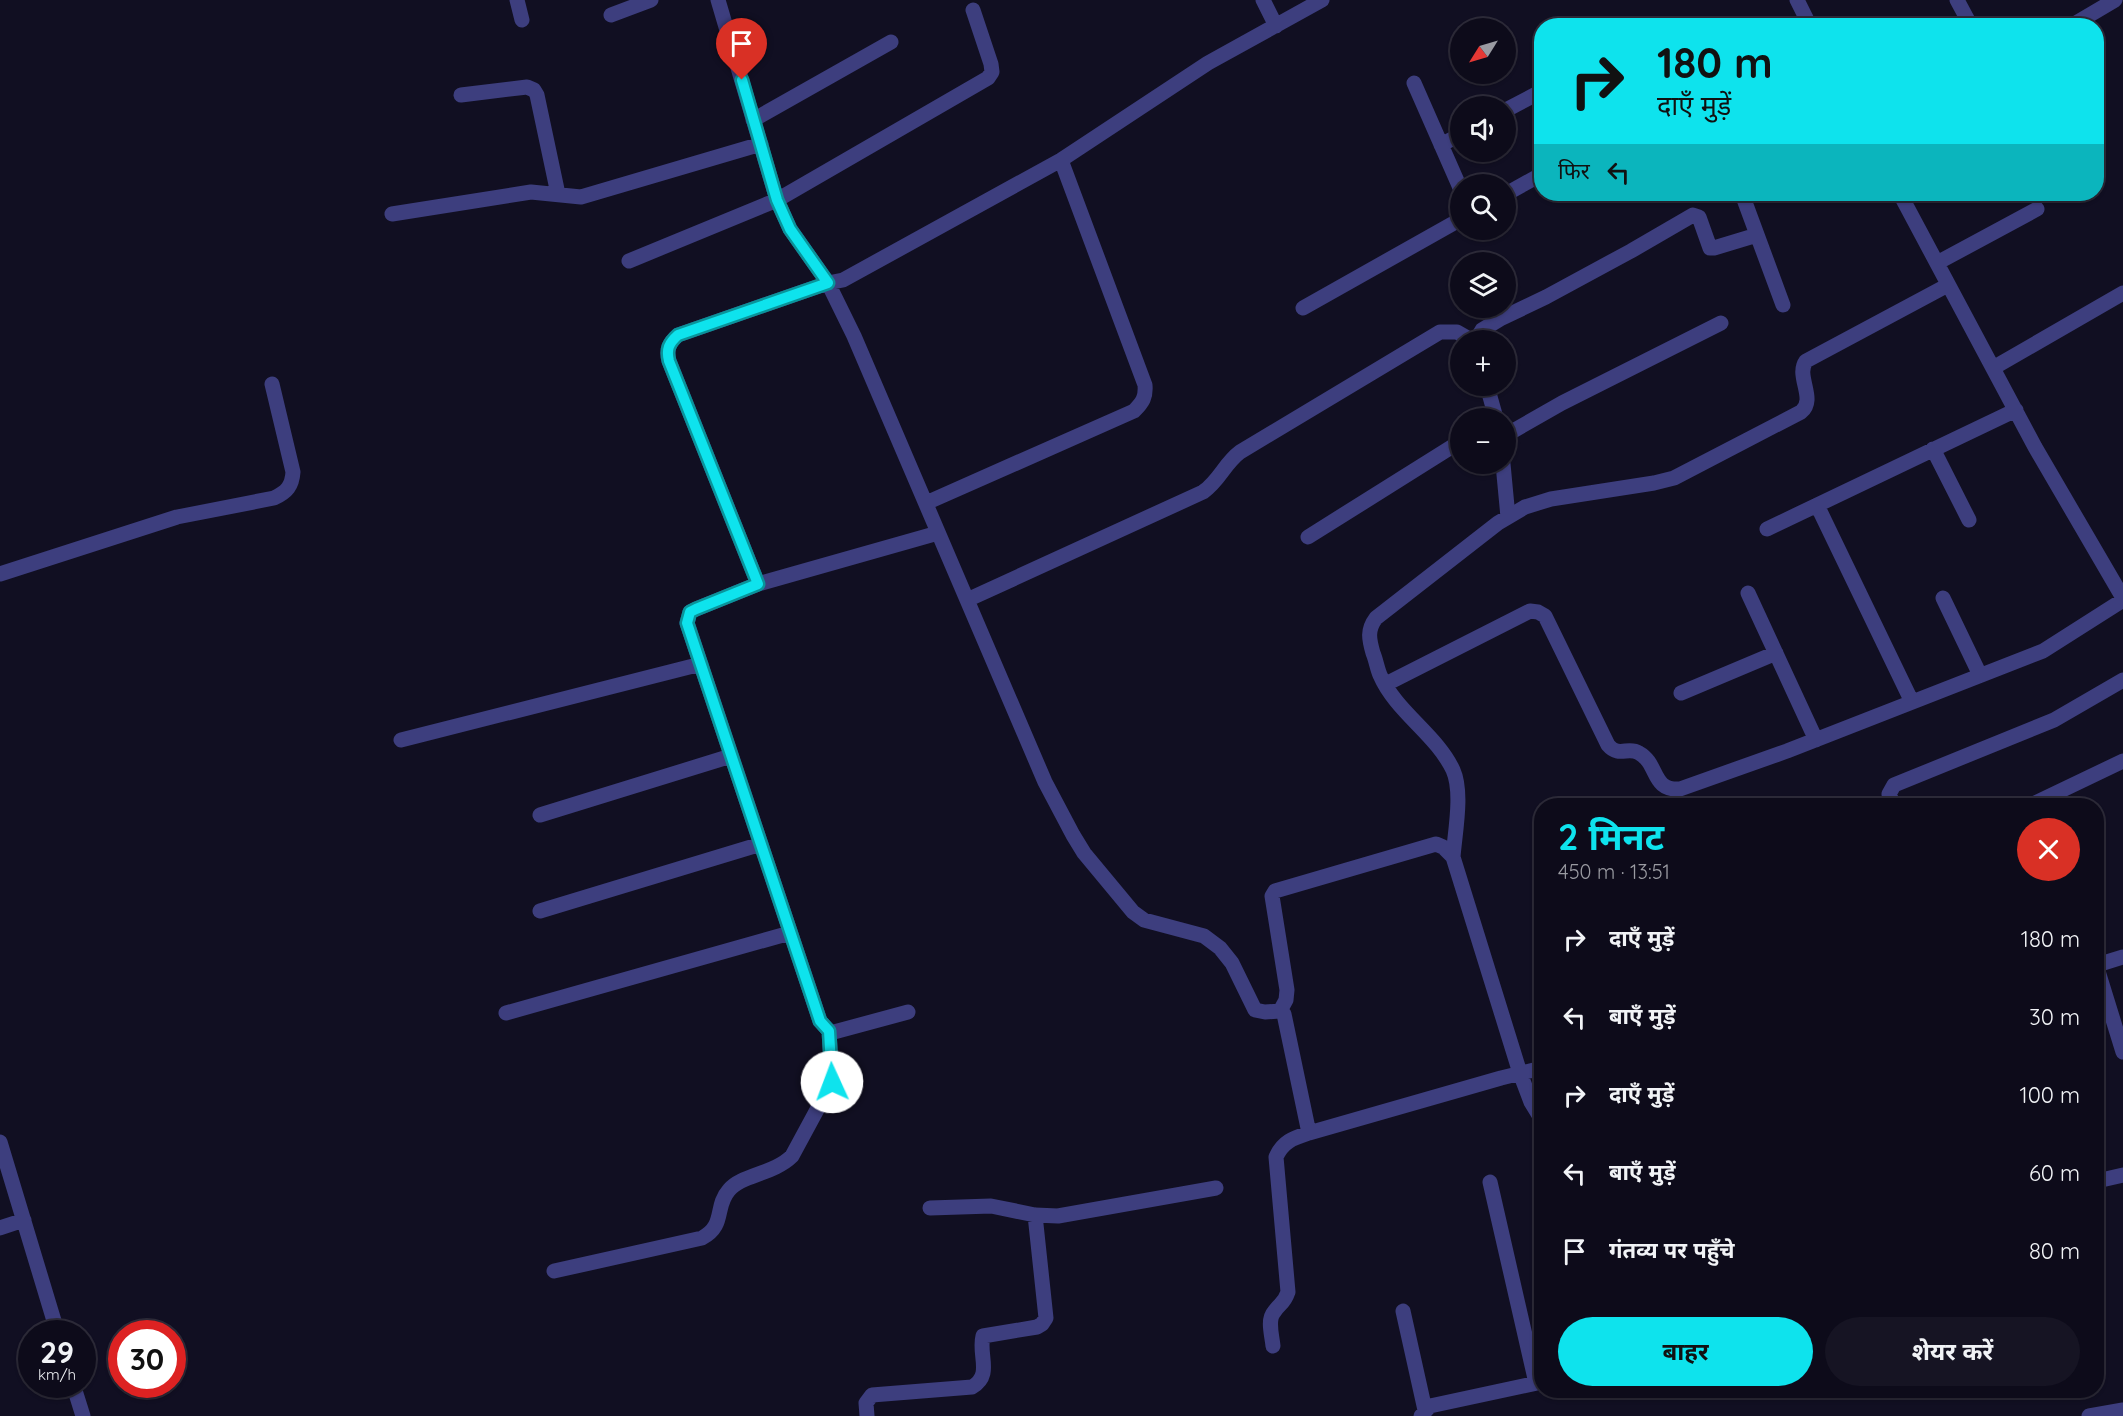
<!DOCTYPE html>
<html lang="hi">
<head>
<meta charset="utf-8">
<style>
  :root { --surface:#0d0b1a; --page:#161423; --text:#f1f3f6; --muted:#9a9ba2; --line:#2d2b39; --accent:#0ee3ed }
  body { margin:0; font-family:Quicksand,"Noto Sans Devanagari",sans-serif; background:var(--page); color:var(--text); height:100vh; display:flex; flex-direction:column; font-size:22px; white-space:nowrap }
  * { box-sizing:border-box; margin:0 }
  p { font-size:20px; color:var(--muted) }
  .icon { flex:none; width:33px; height:33px; fill:none; stroke:currentColor; stroke-width:2; stroke-linecap:round; stroke-linejoin:round }
  .map { position:relative; flex:1; overflow:hidden }
  .panel { position:absolute; left:1534px; top:798px; width:570px; height:600px; display:flex; flex-direction:column; background:var(--surface); border-radius:24px; box-shadow:0 2px 4px #0004,0 0 0 2px var(--line) }
  .panel>* { flex:none }
  .top-card { position:absolute; left:1534px; top:18px; width:570px; height:183px; border-radius:24px; box-shadow:0 2px 4px #0004,0 0 0 2px var(--line); background:#0ee3ed; color:#111; overflow:hidden }
  .needle { width:39px; rotate:233deg }
  .fabs { position:absolute; left:1450px; top:18px; display:grid; gap:12px }
  .fabs a { display:grid; place-items:center; width:66px; height:66px; border-radius:50%; background:var(--surface); box-shadow:0 2px 4px #0004,0 0 0 2px var(--line); font-size:30px }
  .speed { position:absolute; left:18px; top:1320px; display:flex; gap:12px; font-size:30px; font-weight:700; text-align:center }
  .speed>* { display:grid; place-content:center; width:78px; height:78px; border-radius:50%; background:var(--surface); box-shadow:0 2px 4px #0004,0 0 0 2px var(--line); line-height:1 }
  .speed small { font-size:15px; font-weight:400 }
  .speed .limit { border:9px solid #d22; background:#fff; color:#111 }
  .pin { position:absolute; display:grid; place-items:center; width:51px; height:51px; color:#fff; margin:-62px -26px; border-radius:50% 50% 50% 0; rotate:-45deg; box-shadow:0 0 6px #0007 }
  .pin .icon { rotate:45deg }
  .me { position:absolute; width:66px; margin:-33px; rotate:358deg; stroke-linejoin:round; filter:drop-shadow(0 0 4px #0008) }
  .turn { display:flex; align-items:center; gap:21px; height:126px; padding:0 24px; font-size:27px }
  .turn .icon { width:78px; height:78px; stroke-width:2.5 }
  .turn b { display:block; font-size:42px; line-height:51px }
  .then { display:flex; align-items:center; height:57px; padding:0 24px; background:#0003; gap:12px; font-size:22px }
  .round { display:grid; place-items:center; flex:none; width:63px; height:63px; border-radius:32px; background:var(--page) }
  .summary { display:flex; align-items:center; justify-content:space-between; height:102px; padding:0 24px }
  h1 { font-size:36px; font-weight:700; line-height:45px; color:var(--accent) }
  .cta { display:flex; gap:12px; margin-top:auto; padding:12px 24px }
  .cta a { flex:1; height:69px; border-radius:36px; background:var(--accent); color:#111; font-size:24px; font-weight:700; line-height:69px; text-align:center }
  .cta a+a { background:var(--page); color:var(--text) }
  ul { padding:0; list-style:none }
  li { display:flex; align-items:center; gap:18px; height:78px; padding:0 24px }
  li div { flex:1 }
  li b { display:block; font-size:22px }
  li em { font-style:normal }
  .map>svg:first-child { display:block }
</style>
</head>
<body>
<div class="map">
<svg width="2123" height="1416" viewBox="0 0 2123 1416">
  <rect width="100%" height="100%" fill="#110f22"/>
  <g fill="none" stroke-linecap="round" stroke-linejoin="round">
    <path stroke="#3d3e7e" stroke-width="15" d="M517 0 522 20
      M718 0 777 200 790 229 828 283 854 336 1045 782 1073 835 1084 853 1133 912 1144 920 1204 936 1220 948 1232 963 1255 1010 1265 1012 1280 1011 1284 1014 1309 1133
      M1263 0 1276 26
      M1797 0 1810 26
      M1957 0 1971 26
      M611 15 651 0
      M2071 26 2115 0
      M1414 83 1461 190
      M461 95 527 87 534 90 537 95 558 194
      M1506 110 1542 91
      M753 120 891 42
      M1441 145 1461 134
      M1506 194 1542 174
      M1742 194 1783 305
      M1900 194 2035 447 2123 598
      M392 214 531 192 581 197 761 144
      M629 261 777 200 988 78 992 72 991 64 973 10
      M1937 263 2037 209
      M1303 308 1461 219
      M1476 340 1482 330 1500 319 1546 297 1631 251 1693 215 1699 217 1710 248H1714L1757 235
      M1993 368 2123 293
      M1487 386 1496 418
      M1506 435 1562 403 1721 323
      M1933 449 1969 520
      M1503 464 1508 517
      M926 503 1134 411C1143 402 1146 397 1145 385L1061 160
      M1817 505 1912 702
      M1767 529 2016 410
      M1308 537 1461 441
      M0 574 177 517 274 498C287 492 292 486 293 472L272 384
      M758 584 669 361C666 349 669 343 678 335L828 283 843 280 1061 160 1208 63 1322 0
      M1748 593 1816 740
      M1943 598 1980 675
      M967 600 1203 492C1220 480 1224 464 1240 452L1440 332H1457L1471 340
      M1386 684 1530 611 1538 612 1545 616 1608 745C1619 758 1628 746 1639 753 1659 764 1651 791 1680 789L1787 751 2043 651 2123 600
      M1681 693 1776 653
      M401 740 701 664
      M1894 806 1889 794 1894 785 2054 720 2123 680
      M2029 806 2123 761
      M540 815 731 756
      M1453 857C1455 832 1463 792 1453 770 1436 734 1396 712 1380 675 1377 668 1376 660 1373 653 1369 639 1367 630 1376 618L1498 523 1525 507 1551 499 1654 483 1674 478 1801 412C1817 399 1795 376 1806 361L1948 285
      M540 911 761 844
      M2097 965 2123 957
      M2097 968 2123 1052
      M1280 1011 1286 1000 1287 990 1272 896 1275 891 1436 844 1443 847 1453 857 1520 1073 1531 1102 1542 1120
      M908 1012 834 1032 829 1031 820 1021 687 623 690 612 696 609 758 584 938 533
      M506 1013 790 933
      M0 1142 58 1334
      M2097 1181 2123 1175
      M1490 1182 1536 1383
      M930 1208 991 1206 1035 1215 1058 1216 1216 1188
      M0 1228 24 1220
      M554 1271 702 1238C726 1225 714 1207 729 1190 741 1175 774 1174 792 1156L832 1082 829 1031
      M1403 1311 1425 1410
      M1273 1346C1272 1335 1267 1320 1274 1312 1280 1303 1284 1304 1288 1292L1276 1157C1283 1141 1294 1138 1309 1133L1501 1078 1542 1068
      M73 1384 83 1416
      M867 1416 866 1403 872 1395 972 1387C993 1375 978 1355 983 1336L1037 1327 1042 1324 1046 1318 1035 1215
      M1421 1416 1430 1406 1542 1382
      M2089 1416 2123 1410"/>
  </g>
  <g fill="none" stroke-linecap="round" stroke-linejoin="round">
    <defs>
      <path id="route" d="M742 80 777 200 790 229 828 283 678 335C669 343 666 349 669 361L758 584 696 609 690 612 687 623 820 1021 829 1031 832 1082"/>
    </defs>
    <use href="#route" stroke="#09949a" stroke-width="15"/>
    <use href="#route" stroke="#0ee3ed" stroke-width="10"/>
  </g>
</svg>
<div class="fabs">
<a><svg class="needle" viewBox="-14 -14 28 28"><path d="M0-13l5 13h-10z" fill="#e53935"/><path d="M0 13l5-13h-10z" fill="#9a9ba2"/></svg></a>
<a><svg class="icon" aria-label="sound" viewBox="0 0 24 24"><path d="M4 9h4l5-4v14l-5-4H4zM17 9q2 3 0 6"/></svg></a>
<a><svg class="icon" aria-label="search" viewBox="0 0 24 24"><circle cx="10" cy="10" r="6"/><path d="M15 15l6 6"/></svg></a>
<a><svg class="icon" aria-label="layers" viewBox="0 0 24 24"><path d="M12 4l9 5-9 5-9-5zM3 14l9 5 9-5"/></svg></a>
<a>+</a>
<a>−</a>
</div>
<div class="speed"><div>29<small>km/h</small></div><div class="limit">30</div></div>
<div class="pin" style="left:742px;top:80px;background:#d93025"><svg class="icon" aria-label="arrive" viewBox="0 0 24 24"><path d="M6 21V4h12l-3 4 3 4H6"/></svg></div>
<svg class="me" style="left:832px;top:1082px" viewBox="-20 -20 40 40"><circle r="19" fill="#fff"/><path d="M0-13L10 11 0 6-10 11z" fill="#0ee3ed"/></svg>
<div class="top-card">
<div class="turn"><svg class="icon" aria-label="right" viewBox="0 0 24 24"><path d="M7 20v-9h11M14 6l5 5-5 5"/></svg><div><b>180 m</b>दाएँ मुड़ें</div></div>
<div class="then">फिर<svg class="icon" aria-label="left" viewBox="0 0 24 24"><path d="M17 20v-9H6M10 6l-5 5 5 5"/></svg></div>
</div>
<section class="panel">
<div class="summary"><div><h1>2 मिनट</h1><p>450 m · 13:51</p></div><a class="round" style="background:#d93025;color:#fff"><svg class="icon" aria-label="close" viewBox="0 0 24 24"><path d="M6 6l12 12M18 6L6 18"/></svg></a></div>
<ul>
<li><svg class="icon" aria-label="right" viewBox="0 0 24 24"><path d="M7 20v-9h11M14 6l5 5-5 5"/></svg><div><b>दाएँ मुड़ें</b></div><em>180 m</em></li>
<li><svg class="icon" aria-label="left" viewBox="0 0 24 24"><path d="M17 20v-9H6M10 6l-5 5 5 5"/></svg><div><b>बाएँ मुड़ें</b></div><em>30 m</em></li>
<li><svg class="icon" aria-label="right" viewBox="0 0 24 24"><path d="M7 20v-9h11M14 6l5 5-5 5"/></svg><div><b>दाएँ मुड़ें</b></div><em>100 m</em></li>
<li><svg class="icon" aria-label="left" viewBox="0 0 24 24"><path d="M17 20v-9H6M10 6l-5 5 5 5"/></svg><div><b>बाएँ मुड़ें</b></div><em>60 m</em></li>
<li><svg class="icon" aria-label="arrive" viewBox="0 0 24 24"><path d="M6 21V4h12l-3 4 3 4H6"/></svg><div><b>गंतव्य पर पहुँचे</b></div><em>80 m</em></li>
</ul>
<div class="cta"><a>बाहर</a><a>शेयर करें</a></div>
</section>
</div>
</body>
</html>
